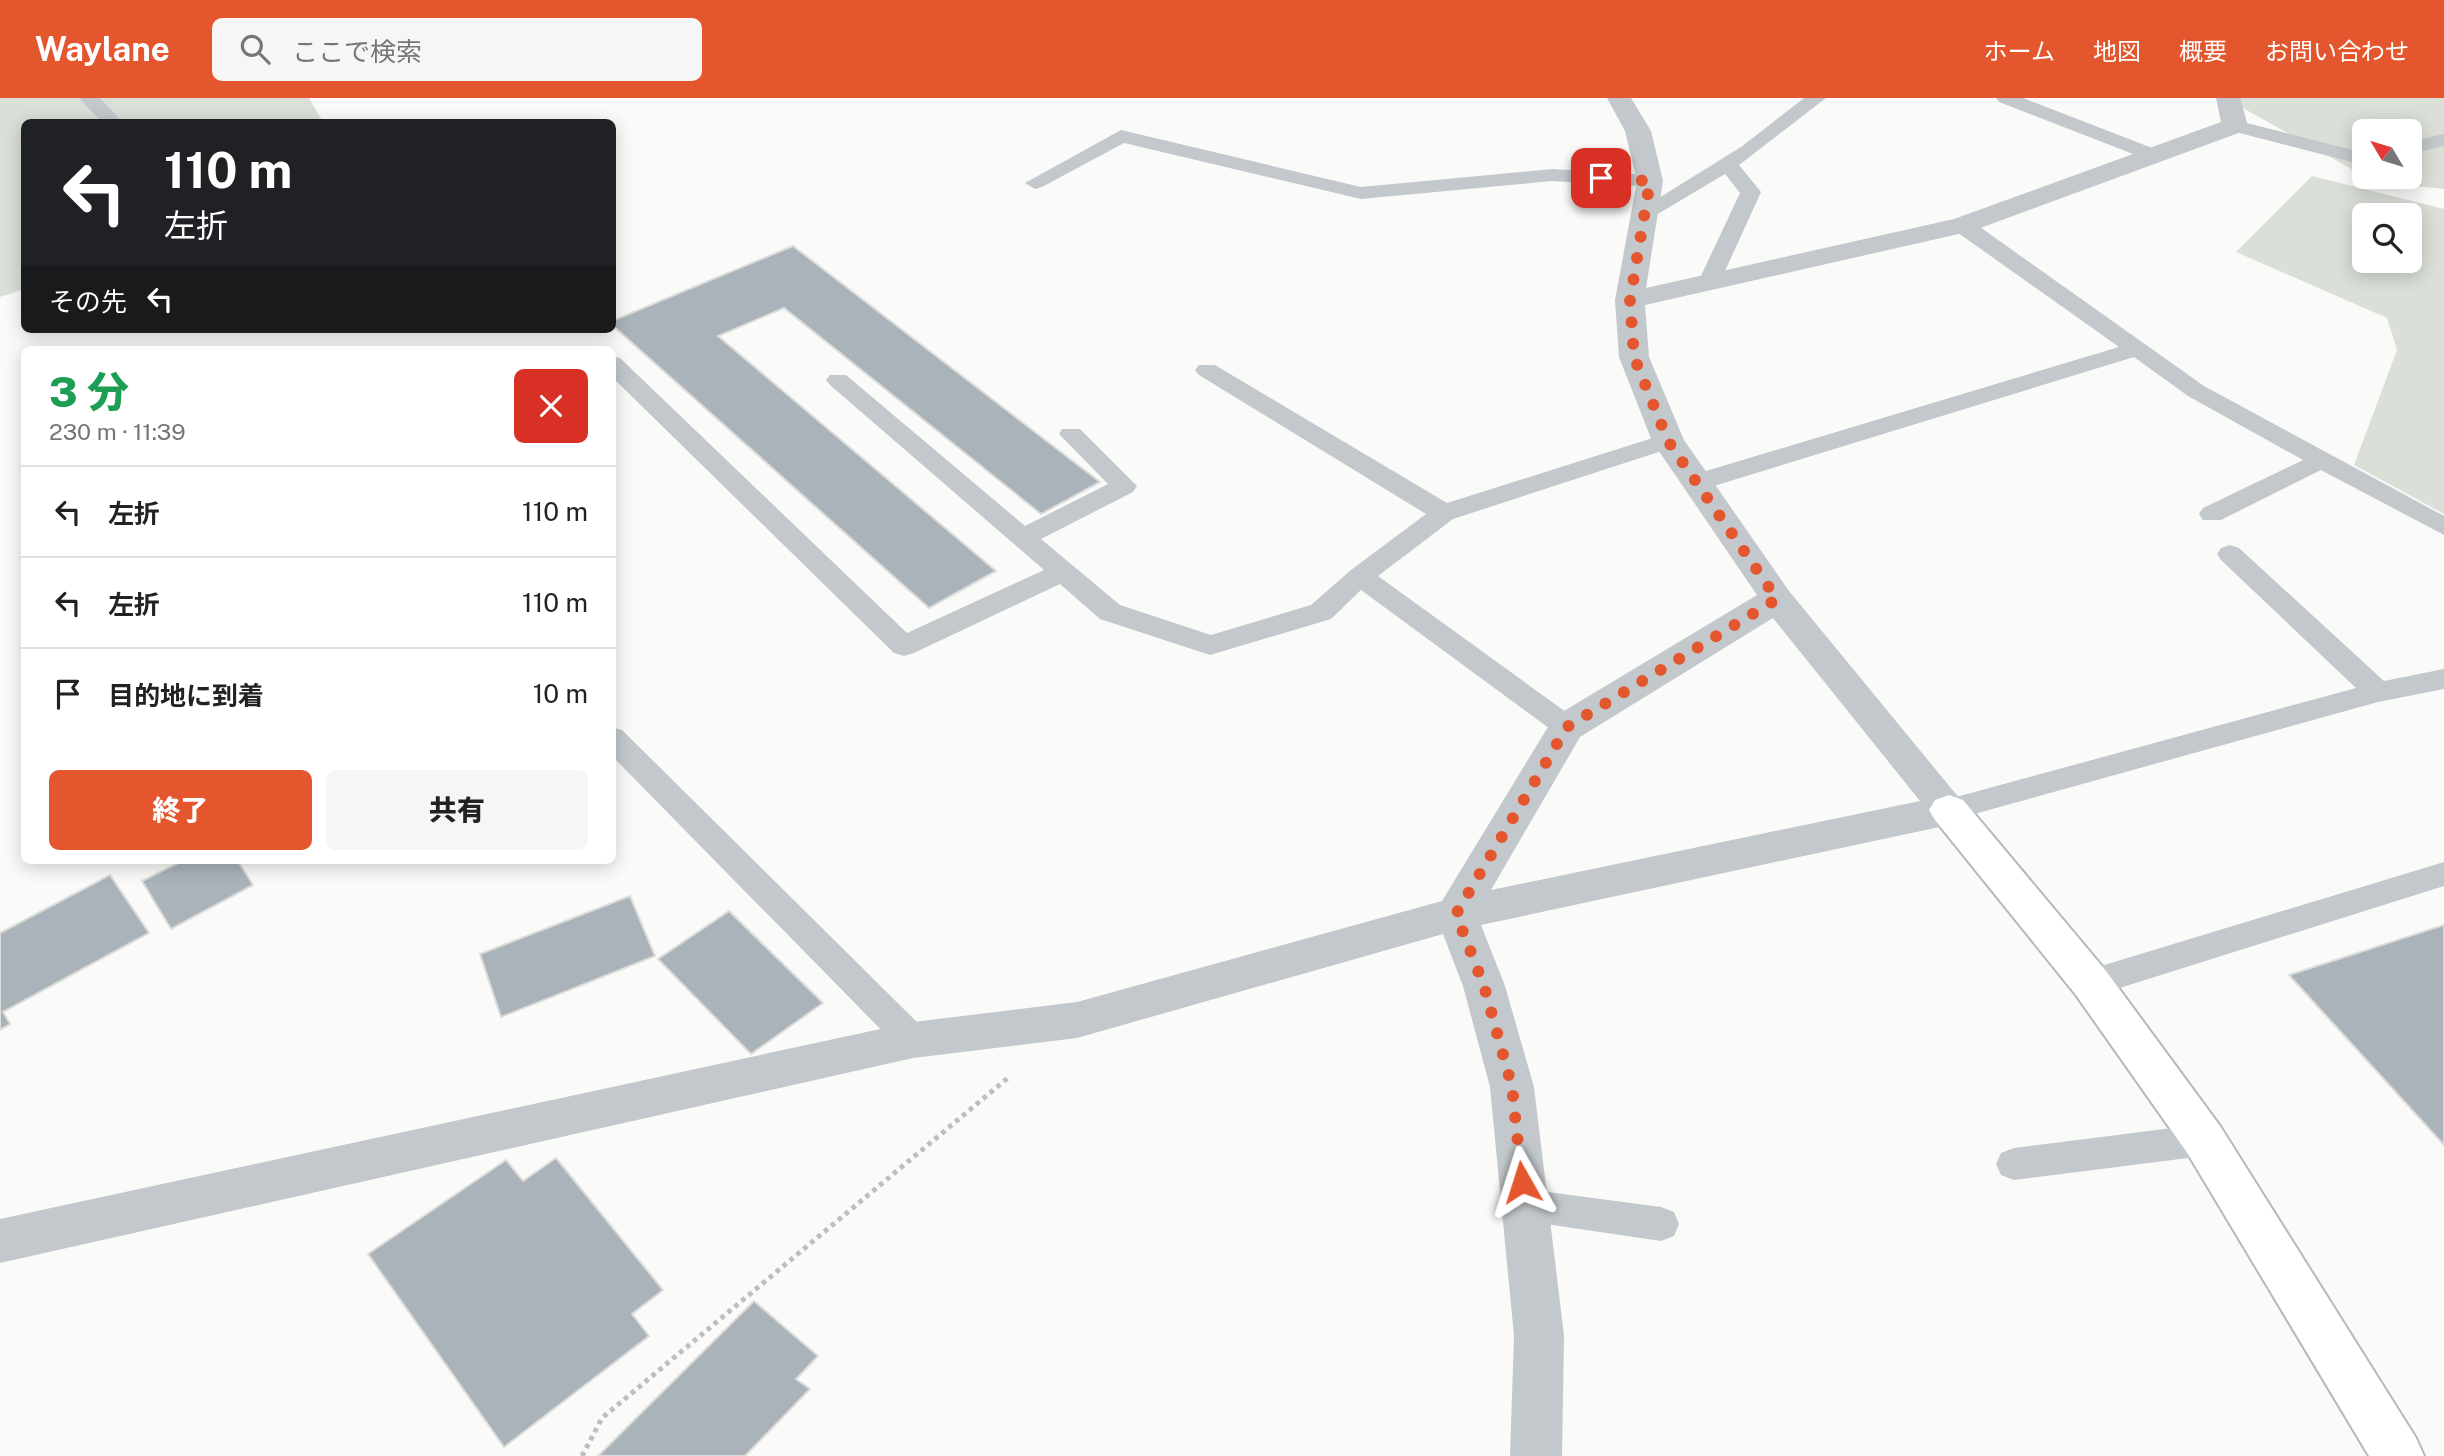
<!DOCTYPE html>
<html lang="ja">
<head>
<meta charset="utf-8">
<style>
  :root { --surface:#fff; --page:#f6f6f6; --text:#222; --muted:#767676; --line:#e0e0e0; --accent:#e4572e }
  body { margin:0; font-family:"Public Sans","Noto Sans JP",sans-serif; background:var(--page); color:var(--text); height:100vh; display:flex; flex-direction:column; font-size:26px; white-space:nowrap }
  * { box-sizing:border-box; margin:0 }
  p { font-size:23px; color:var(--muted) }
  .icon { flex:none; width:38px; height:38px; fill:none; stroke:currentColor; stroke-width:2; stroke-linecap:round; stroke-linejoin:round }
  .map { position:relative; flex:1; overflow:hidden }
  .sheet { position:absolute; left:21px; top:248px; width:595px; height:518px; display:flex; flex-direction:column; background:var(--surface); border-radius:10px; box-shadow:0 4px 18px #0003 }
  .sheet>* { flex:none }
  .guide { position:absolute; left:21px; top:21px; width:595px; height:214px; border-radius:10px; box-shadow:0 4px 18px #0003; background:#202124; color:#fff; overflow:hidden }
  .needle { width:46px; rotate:308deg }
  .controls { position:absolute; left:2352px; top:21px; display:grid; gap:14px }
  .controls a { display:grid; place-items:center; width:70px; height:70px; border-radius:10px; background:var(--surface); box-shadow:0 4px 18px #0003; font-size:35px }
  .pin { position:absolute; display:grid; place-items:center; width:60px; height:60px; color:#fff; margin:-30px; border-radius:14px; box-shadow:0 4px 10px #0006 }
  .me { position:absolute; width:77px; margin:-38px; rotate:354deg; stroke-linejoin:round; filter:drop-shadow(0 0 5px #0008) }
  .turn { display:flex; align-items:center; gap:24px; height:147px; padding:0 28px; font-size:32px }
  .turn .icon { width:91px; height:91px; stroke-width:2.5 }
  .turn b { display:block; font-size:49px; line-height:60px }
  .then { display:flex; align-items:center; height:66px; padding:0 28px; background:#0003; gap:14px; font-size:26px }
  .round { display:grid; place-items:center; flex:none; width:74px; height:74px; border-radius:10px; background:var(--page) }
  .head { display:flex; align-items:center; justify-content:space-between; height:119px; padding:0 28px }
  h1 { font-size:42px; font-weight:800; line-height:52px; color:#1e9e55 }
  .primary-button { display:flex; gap:14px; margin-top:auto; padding:14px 28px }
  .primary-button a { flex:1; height:80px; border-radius:10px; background:var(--accent); color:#fff; font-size:28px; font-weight:800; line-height:80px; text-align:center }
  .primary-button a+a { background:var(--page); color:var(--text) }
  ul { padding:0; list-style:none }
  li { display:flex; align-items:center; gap:21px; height:91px; padding:0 28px; border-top:2px solid var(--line) }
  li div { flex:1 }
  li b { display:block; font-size:26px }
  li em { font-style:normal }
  header { display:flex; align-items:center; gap:42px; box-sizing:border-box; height:98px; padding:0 35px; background:var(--accent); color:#fff }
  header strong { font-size:33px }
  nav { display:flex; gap:38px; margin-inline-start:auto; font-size:24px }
  .search { width:490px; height:63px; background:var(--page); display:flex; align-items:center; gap:18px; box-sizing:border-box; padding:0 24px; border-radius:10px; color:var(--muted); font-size:26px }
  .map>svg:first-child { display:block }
</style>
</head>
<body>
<header>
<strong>Waylane</strong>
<div class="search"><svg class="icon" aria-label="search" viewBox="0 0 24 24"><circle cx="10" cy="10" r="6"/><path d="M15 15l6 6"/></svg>ここで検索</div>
<nav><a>ホーム</a><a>地図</a><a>概要</a><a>お問い合わせ</a></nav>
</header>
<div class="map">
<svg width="2444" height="1358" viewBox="0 0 2444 1358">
  <rect width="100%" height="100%" fill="#fafaf8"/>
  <path fill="#dadfd7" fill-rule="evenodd" d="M0 0H309L323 24H24V191L0 199Z
    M2225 0H2444V91L2375 84 2365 79H2410V33H2364V78Z
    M2312 78 2444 111V416L2354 367 2397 252 2387 220 2236 154ZM2364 117H2410V163H2364Z"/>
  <path fill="#aab3b9" stroke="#dcdcda" stroke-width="2" d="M793 148 1100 384 1041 416 784 210 718 238 996 473 929 510 612 227V223Z
    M182 763H238L253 787 171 831 142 783Z
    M110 777 149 835 3 914 10 926 0 932V835Z
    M630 798 655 858 501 919 480 856Z
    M729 813 823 905 751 956 658 861Z
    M2444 827V1047L2289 877Z
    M556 1060 663 1192 632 1216 649 1238 504 1349 368 1156 506 1062 523 1083Z
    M754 1203 818 1258 796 1281 810 1291 745 1358H598Z"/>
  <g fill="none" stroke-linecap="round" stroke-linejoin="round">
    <defs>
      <path id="secondary" d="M1949 697 1963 702 2106 873 2220 1028 2416 1340 2424 1358H2369L2188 1056 2076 897 1935 722 1929 712 1935 702Z"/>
    </defs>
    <use href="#secondary" stroke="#b3babf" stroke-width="4"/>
    <path stroke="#bbbfc2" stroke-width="5" stroke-dasharray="4.5 4.5" stroke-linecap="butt" d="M582 1358 602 1320 1009 979"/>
    <path fill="#c3c8cc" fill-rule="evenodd" d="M79 0H100L122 24H102Z
      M1804 0H1826L1739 67 1761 94 1720 184 1717 189H1701L1698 184 1740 95 1725 76 1651 120 1644 122 1633 116 1741 49Z
      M1996 0H2023L2160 53 2163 57 2160 61H2146L1999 4Z
      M2235 22 2364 55V67L2228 32 2225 28 2228 24Z
      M1121 32 1361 89 1552 71 1650 77 1660 83 1650 89 1552 83 1361 101 1124 45 1042 89 1035 91 1025 85Z
      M2444 36V48L2410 56V44Z
      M1962 121 1970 122 2204 288 2444 418V437L2321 372 2221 422H2203L2199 416 2203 410 2303 362 2188 298 2134 259 1704 391H1686L1682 385 1686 379 2119 249 1954 132 1951 127Z
      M612 258 620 260 907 535 1044 472 830 287 826 282 830 277H846L1025 428 1108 386 1059 336 1062 331H1080L1137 388 1133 394 1041 441 1120 507 1211 537 1311 507 1351 472 1426 416 1199 277 1195 272 1199 267H1215L1447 405 1659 338H1677L1680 343 1677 348 1453 421 1378 478 1577 622 1581 629 1577 636 1567 639 1557 636 1361 492 1331 521 1210 557 1100 521 1060 486 914 555 904 558 894 555 612 279Z
      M2230 447 2239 450 2384 583 2444 571V591L2378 604 1949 723 1938 720 1934 712 1938 704 2356 590 2221 462 2217 456 2221 450Z
      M612 629 622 632 925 932 930 942 925 952 913 956 901 952 612 658Z
      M2444 764V788L2091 899 2079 895 2075 885 2079 875 2091 871Z
      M2204 1026 2216 1031 2222 1042 2216 1053 2204 1058 2014 1082 2001 1077 1996 1066 2001 1055 2014 1050Z
      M1525 1091 1661 1109 1674 1114 1679 1126 1674 1138 1661 1143 1525 1123 1512 1119 1507 1107 1512 1095Z"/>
    <path fill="#c3c8cc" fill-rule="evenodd" d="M1607 0H1631L1651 33 1663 83 1646 190 1954 121 2221 24 2216 0H2240L2248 28 2244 33 1972 133 1645 207 1649 259 1684 342 1789 493 1969 712 1963 722 1949 727 1481 827 1505 888 1534 989 1564 1238 1562 1358H1510L1514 1238 1490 989 1463 888 1443 836 1077 940 913 960 0 1165V1121L913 924 1077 904 1442 803 1554 619 1757 497 1652 343 1619 259 1615 202 1637 83 1625 33ZM1773 520 1920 703 1491 792 1580 639Z"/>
    <use href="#secondary" fill="#fff" fill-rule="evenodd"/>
  </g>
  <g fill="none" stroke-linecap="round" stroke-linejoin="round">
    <path stroke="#e4572e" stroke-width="12" stroke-dasharray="0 21.6" d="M1522 1084 1512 989 1484 888 1456 816 1567 629 1777 501 1668 343 1634 259 1630 202 1650 83 1601 80"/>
  </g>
</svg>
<div class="controls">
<a><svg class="needle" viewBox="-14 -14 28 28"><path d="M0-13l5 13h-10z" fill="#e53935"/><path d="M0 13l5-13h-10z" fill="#767676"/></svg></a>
<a><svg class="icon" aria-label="search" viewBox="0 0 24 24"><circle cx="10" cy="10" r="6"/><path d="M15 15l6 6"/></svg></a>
</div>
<div class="pin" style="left:1601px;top:80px;background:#d93025"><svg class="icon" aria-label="arrive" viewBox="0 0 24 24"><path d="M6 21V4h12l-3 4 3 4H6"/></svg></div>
<svg class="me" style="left:1522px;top:1084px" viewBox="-20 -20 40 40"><path d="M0-17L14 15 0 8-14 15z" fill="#e4572e" stroke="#fff" stroke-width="4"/></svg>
<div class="guide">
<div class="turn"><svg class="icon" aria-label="left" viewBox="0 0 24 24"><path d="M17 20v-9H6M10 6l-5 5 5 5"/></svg><div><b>110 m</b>左折</div></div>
<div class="then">その先<svg class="icon" aria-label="left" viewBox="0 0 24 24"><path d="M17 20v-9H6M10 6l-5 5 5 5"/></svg></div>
</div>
<section class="sheet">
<div class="head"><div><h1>3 分</h1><p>230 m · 11:39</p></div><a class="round" style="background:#d93025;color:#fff"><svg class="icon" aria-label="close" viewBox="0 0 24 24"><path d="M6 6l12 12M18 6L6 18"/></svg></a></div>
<ul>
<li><svg class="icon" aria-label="left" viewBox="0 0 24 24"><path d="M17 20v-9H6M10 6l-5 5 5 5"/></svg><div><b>左折</b></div><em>110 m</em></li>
<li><svg class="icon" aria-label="left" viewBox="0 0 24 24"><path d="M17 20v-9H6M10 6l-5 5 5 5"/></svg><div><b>左折</b></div><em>110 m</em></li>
<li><svg class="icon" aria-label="arrive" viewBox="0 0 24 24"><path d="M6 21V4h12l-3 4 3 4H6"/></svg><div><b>目的地に到着</b></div><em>10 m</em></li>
</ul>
<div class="primary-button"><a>終了</a><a>共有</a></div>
</section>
</div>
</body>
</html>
